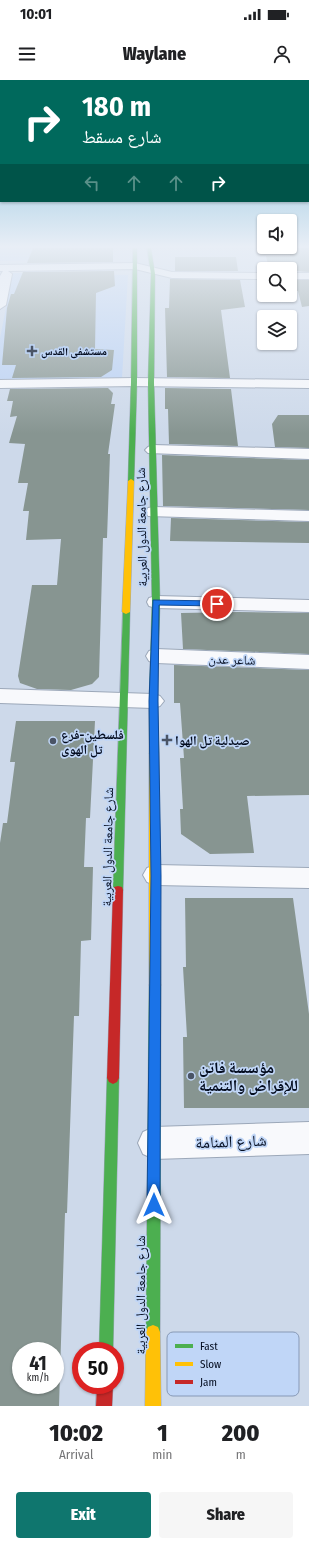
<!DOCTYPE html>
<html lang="en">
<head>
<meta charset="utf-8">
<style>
  :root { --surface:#fff; --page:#f6f6f6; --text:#202124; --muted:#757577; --accent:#0f766e }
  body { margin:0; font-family:"Fira Sans Condensed","Noto Naskh Arabic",sans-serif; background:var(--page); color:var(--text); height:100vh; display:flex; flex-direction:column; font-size:15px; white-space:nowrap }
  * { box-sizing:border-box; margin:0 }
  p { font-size:13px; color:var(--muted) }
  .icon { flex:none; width:22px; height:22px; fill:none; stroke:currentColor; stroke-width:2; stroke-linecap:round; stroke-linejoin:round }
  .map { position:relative; height:1326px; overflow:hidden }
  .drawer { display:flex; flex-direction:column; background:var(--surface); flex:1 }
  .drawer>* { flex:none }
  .top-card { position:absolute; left:0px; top:0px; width:309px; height:122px; box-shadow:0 1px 3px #0004; background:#00695c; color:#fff; overflow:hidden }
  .fabs { position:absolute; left:257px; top:134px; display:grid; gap:8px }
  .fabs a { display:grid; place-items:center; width:40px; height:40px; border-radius:4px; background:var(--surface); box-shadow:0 1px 3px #0004; font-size:20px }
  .speed { position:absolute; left:12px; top:1262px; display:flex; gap:8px; font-size:20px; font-weight:700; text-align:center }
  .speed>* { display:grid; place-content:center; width:52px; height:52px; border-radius:50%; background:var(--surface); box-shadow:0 1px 3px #0004; line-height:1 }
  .speed small { font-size:10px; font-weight:400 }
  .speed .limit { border:6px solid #d22; background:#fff; color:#111 }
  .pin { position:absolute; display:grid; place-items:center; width:34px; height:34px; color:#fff; margin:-17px; border:2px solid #fff; border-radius:50%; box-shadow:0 1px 4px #0007 }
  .me { position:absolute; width:44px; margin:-22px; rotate:0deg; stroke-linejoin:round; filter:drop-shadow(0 0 3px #0008) }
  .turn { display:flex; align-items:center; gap:14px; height:84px; padding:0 16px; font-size:18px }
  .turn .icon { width:52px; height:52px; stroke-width:2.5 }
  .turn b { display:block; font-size:28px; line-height:34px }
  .lanes { display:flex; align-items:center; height:38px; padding:0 16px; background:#0003; justify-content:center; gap:20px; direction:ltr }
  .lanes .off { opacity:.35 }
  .eta { display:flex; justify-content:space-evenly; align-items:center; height:68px; text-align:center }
  .eta b { font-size:24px; font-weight:800; line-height:28px }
  .cta { display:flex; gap:8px; margin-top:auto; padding:8px 16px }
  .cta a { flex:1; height:46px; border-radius:4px; background:var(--accent); color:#fff; font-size:16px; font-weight:800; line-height:46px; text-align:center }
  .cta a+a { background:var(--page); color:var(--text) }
  .status { display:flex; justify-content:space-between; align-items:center; height:28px; padding:0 20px; background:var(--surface); direction:ltr }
  .status svg { height:11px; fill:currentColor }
  header { display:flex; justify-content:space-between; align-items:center; height:52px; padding:0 16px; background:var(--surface); font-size:18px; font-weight:800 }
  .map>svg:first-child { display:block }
</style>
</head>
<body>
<div class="status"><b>10:01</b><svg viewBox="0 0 49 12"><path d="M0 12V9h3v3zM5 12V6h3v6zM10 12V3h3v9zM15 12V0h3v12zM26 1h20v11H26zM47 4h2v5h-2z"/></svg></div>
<header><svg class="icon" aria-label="menu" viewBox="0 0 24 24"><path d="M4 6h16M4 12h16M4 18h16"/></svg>Waylane<svg class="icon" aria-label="person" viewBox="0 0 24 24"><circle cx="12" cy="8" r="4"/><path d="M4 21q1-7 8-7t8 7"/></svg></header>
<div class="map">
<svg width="309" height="1326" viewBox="0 0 309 1326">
  <rect width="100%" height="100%" fill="#cdd9ea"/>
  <path fill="#bad1f3" d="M0 168H94L93 179 0 181Z
    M13 193 128 195 122 298 0 300V258Z"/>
  <path fill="#879591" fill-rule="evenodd" d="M33 168H113V182L27 183Z
    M290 168H309V192L269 189 266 176H290Z
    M175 177H236L238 191H175Z
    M114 191 115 206 96 213 95 269 114 270 112 290 101 297 12 298 16 285H2L7 228 11 214H14L23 192Z
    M170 199 240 200 245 227 221 230 230 298 167 297 165 228H169Z
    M290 200H309V226L302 227 298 211H290Z
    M108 308 113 313 111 324H115L108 374H110L107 458H103L99 597 92 604 71 610 37 609 20 603 18 596 32 505H57L61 459 26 460 29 431H23L28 403H18L25 364 9 363 17 336 10 337 13 321H7L10 309Z
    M165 308 231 309 238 366 169 364 168 329H165Z
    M278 335H309V368L275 367 272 344Z
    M162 375 309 380V430L163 426Z
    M171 438 309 442V463L170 461Z
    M239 532 309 533V574L183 569 181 533Z
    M174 585 309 590V715L247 716 254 773 210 774 181 754 180 729H183L180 678H184L180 623H174Z
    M16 641H95L90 738H86L84 787H93L91 860 81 861 79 936H74L67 1133H65L59 1326H0V763L3 743H7L15 682H10ZM21 1271H55V1305H21Z
    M185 818H293L309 934V1028H184L183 957H187L183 887H186Z"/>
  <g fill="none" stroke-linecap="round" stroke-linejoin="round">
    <defs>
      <path id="street" d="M135 183 172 192 264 193V199L172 198 135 189 8 191 12 194 6 225 0 229V196L3 191H0V185Z
        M290 193H309V199H290Z
        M134 298 309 300V308L134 306 0 308V300Z
        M153 365 309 369V379L148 373 145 370 148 367Z
        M154 427 309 431V441L148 436 146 432 148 428Z
        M156 516 309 520V532L156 528 149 526 147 522 149 518Z
        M156 569 309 575V589L156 583 149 581 146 576 149 571Z
        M0 609 153 614 160 616 164 621 160 626 153 628 0 623Z
        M156 785 309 788V808L156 805 147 802 143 795 147 788Z
        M309 1042V1074L154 1079 143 1074 138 1063 143 1052 154 1047Z"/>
      <path id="fast" d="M133 168H137V302L134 401 131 403 128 401 131 302Z
        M147 168H151L155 194 154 303 160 522 157 621 159 674 154 677 149 674V621L152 522 148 303 151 194Z
        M123 530H126L130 532 123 810 122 813 118 814 114 813 113 810Z
        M155 900 159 901 161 905 160 1252 158 1257 153 1259 148 1257 146 1252 149 905 151 901Z
        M113 992 117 994 119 998 113 1271H99L107 998 109 994Z"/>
      <path id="slow" d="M131 399 134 401 130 532 126 534 122 532 128 401Z
        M154 671 159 674 161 905 159 909 155 910 151 909 149 905V674Z
        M153 1245 158 1247 160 1252 161 1326H145L146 1252 148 1247Z"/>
      <path id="jam" d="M118 806 122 807 123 810 119 998 117 1002 113 1004 109 1002 107 998 113 810 114 807Z
        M97 1305H113L112 1326H96Z"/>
    </defs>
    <use href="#street" stroke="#9ca8b9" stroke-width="2"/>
    <use href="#fast" stroke="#9ca8b9" stroke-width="1"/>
    <use href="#slow" stroke="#9ca8b9" stroke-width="1"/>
    <use href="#jam" stroke="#9ca8b9" stroke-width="1"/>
    <use href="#street" fill="#f8f9fc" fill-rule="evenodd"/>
    <use href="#fast" fill="#4caf50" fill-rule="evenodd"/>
    <use href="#slow" fill="#ffc107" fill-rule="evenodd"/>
    <use href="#jam" fill="#c62828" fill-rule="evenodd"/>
  </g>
  <linearGradient id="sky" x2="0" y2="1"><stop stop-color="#68b1d4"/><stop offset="0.47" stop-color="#e8eef6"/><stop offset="1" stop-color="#e8eef6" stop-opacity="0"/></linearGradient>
  <rect width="309" height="354" fill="url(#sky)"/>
  <path fill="#1a73e8" stroke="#114b97" d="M153 520 217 521 221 524 217 526 159 525 158 621 161 796 160 1125 158 1130 154 1132 149 1130 147 1125 151 796 149 621Z"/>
  <g fill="#4a5466" stroke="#c0d6f7" stroke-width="1.5">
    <path d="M30 265h4v4h4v4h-4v4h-4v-4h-4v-4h4z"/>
    <path d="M165 654h4v4h4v4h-4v4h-4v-4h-4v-4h4z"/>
    <circle cx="53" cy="661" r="4"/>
    <circle cx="191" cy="996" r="4"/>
  </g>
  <g text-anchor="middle" stroke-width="3.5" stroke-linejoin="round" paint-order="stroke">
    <g font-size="11" font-weight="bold" fill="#030c1f" stroke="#c0d6f7" text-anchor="start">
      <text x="41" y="275">مستشفى القدس</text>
    </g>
    <g font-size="13" fill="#030c1f" stroke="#c0d6f7">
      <text transform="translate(141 447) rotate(-91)" y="5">شارع جامعة الدول العربية</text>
      <text transform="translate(232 579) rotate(2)" y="5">شاعر عدن</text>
      <text transform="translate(107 767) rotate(-89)" y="5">شارع جامعة الدول العربية</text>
      <text transform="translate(140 1215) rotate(-90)" y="5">شارع جامعة الدول العربية</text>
    </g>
    <g font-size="13" font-weight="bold" fill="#030c1f" stroke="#c0d6f7" text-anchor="start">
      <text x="61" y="659">فلسطين-فرع<tspan x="61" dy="15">تل الهوى</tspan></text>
      <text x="175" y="665">صيدلية تل الهوا</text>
    </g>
    <g font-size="16" font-weight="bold" fill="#030c1f" stroke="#c0d6f7" text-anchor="start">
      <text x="199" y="993">مؤسسة فاتن<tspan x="199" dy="18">للإقراض والتنمية</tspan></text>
    </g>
    <g font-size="16" fill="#030c1f" stroke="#c0d6f7">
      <text transform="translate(231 1061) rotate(-2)" y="6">شارع المنامة</text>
    </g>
  </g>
  <rect x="167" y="1252" width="132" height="64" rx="6" fill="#c0d6f7" stroke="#8799b6" stroke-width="1"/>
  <rect x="175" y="1264" width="18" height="4" fill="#4caf50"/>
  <rect x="175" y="1282" width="18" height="4" fill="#ffc107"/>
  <rect x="175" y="1300" width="18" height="4" fill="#c62828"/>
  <g font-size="11" fill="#030c1f">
    <text x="200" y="1270">Fast</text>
    <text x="200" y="1288">Slow</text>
    <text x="200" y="1306">Jam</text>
  </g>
</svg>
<div class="fabs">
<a><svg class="icon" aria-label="sound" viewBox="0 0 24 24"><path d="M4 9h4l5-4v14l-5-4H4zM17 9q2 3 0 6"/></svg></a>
<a><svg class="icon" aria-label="search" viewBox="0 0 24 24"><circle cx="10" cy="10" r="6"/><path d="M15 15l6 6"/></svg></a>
<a><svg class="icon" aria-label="layers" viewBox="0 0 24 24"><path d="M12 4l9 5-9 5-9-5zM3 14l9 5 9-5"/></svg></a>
</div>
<div class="speed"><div>41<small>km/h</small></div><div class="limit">50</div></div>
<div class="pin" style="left:217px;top:524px;background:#d93025"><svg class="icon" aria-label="arrive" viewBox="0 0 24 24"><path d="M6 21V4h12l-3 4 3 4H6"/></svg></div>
<svg class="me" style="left:154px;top:1125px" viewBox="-20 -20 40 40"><path d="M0-17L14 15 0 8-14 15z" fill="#1a73e8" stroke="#fff" stroke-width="4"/></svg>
<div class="top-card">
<div class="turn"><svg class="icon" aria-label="right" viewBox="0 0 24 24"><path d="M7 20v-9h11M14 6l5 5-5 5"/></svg><div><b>180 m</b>شارع مسقط</div></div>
<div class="lanes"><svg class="icon off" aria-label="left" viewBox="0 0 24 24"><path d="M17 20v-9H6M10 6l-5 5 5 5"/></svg><svg class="icon off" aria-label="ahead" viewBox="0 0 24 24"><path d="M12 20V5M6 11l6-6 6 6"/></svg><svg class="icon off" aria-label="ahead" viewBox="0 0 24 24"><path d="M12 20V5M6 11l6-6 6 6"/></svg><svg class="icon" aria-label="right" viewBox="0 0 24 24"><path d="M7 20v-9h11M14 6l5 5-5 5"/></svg></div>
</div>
</div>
<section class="drawer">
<div class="eta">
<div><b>10:02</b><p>Arrival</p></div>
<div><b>1</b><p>min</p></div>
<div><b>200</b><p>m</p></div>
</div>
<div class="cta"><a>Exit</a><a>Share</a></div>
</section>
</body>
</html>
